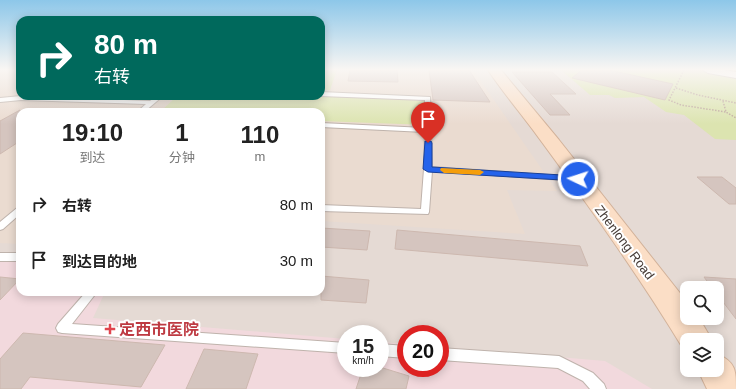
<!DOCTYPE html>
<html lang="zh">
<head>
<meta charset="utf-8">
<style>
  :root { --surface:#fff; --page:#f6f6f6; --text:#222; --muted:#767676 }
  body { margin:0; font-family:Arial,"Noto Sans SC",sans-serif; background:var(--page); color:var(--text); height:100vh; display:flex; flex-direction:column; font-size:15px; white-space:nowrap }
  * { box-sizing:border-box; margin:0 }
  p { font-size:13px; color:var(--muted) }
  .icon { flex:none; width:22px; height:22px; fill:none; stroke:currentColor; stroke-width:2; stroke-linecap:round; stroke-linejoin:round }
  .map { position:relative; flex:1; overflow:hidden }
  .sheet { position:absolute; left:16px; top:108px; width:309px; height:188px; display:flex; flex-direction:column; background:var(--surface); border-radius:12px; box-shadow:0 2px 10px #0003 }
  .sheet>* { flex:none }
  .guide { position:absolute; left:16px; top:16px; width:309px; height:84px; border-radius:12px; box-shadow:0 2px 10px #0003; background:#00695c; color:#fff; overflow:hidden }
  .fabs { position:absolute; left:680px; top:281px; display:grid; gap:8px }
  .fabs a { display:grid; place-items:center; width:44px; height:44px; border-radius:8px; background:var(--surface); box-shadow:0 2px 10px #0003; font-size:20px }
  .speed { position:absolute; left:337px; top:325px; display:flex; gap:8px; font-size:20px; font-weight:700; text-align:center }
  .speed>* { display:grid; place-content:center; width:52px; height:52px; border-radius:50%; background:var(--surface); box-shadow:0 2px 10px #0003; line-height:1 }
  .speed small { font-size:10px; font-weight:400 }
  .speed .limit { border:6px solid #d22; background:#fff; color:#111 }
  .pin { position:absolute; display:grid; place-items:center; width:34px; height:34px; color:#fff; margin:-41px -17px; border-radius:50% 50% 50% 0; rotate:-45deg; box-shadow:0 0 4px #0007 }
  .pin .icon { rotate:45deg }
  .me { position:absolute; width:44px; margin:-22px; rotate:274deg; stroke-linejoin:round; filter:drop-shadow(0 0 3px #0008) }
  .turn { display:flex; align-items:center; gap:14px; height:84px; padding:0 12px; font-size:18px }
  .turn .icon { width:52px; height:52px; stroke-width:2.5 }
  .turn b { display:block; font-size:28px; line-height:34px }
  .eta { display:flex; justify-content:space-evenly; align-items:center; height:68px; text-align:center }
  .eta b { font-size:24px; font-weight:700; line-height:28px }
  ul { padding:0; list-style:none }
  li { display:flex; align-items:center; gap:12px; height:56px; padding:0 12px }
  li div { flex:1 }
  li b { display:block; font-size:15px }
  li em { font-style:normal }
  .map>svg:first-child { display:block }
</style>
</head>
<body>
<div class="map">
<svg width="736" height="389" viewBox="0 0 736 389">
  <rect width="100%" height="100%" fill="#f2eae5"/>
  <path fill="#e5dad4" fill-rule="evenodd" d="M0 70H20V96H321V70H736V389H0ZM20 112H321V292H20ZM687 288H717V318H687ZM346 334H380V368H346ZM406 334H440V368H406ZM687 340H717V370H687Z"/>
  <path fill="#eadbd0" d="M0 70H20V96H321V70H473L557 191 507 190 525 234 321 221V112H20V244L0 243Z"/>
  <path fill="#f2d9dd" d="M0 255 20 257V292H105L93 318 346 339V368H380V342L406 344V368H440V347L605 361 652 389H0Z"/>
  <path fill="#dce4b0" d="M321 70H337L330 90H321Z
    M561 70H736V140L715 139 684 115 666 112 644 97 615 98 609 95H590Z
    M177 96H317L428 101V125L321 121V112H160Z"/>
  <path fill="#d5c5bf" stroke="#cdb8af" d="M350 70H397L398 82 348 81Z
    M429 70H469L490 102 433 100Z
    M582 70H609L673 84 665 100 572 78Z
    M512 72H552L576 94H550L570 115H550Z
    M20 110V141L0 154V121Z
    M697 177H722L736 188V204H729Z
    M321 228 370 231 367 250 321 247Z
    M397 230 580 246 588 266 395 249Z
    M321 276 369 280 366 303 321 300Z
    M0 277 20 279 0 300Z
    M704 277 736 279V319L717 294V288H712Z
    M23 333 165 345 141 387 30 377 21 389H0V359Z
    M204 349 258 354 246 389H186Z
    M363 368H383L409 376 406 389H356Z"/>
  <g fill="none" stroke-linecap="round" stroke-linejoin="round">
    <defs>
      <path id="lane" d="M321 92 430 97 432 167 578 177 582 179 578 181 432 171 429 212 428 214 321 211V205L421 209 424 169 425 132 321 127V123L425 128V100L321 96Z
        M21 96 150 101 157 96H163L144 112H137L146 104 21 100 0 102V98Z
        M20 207V214L3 229 0 230V222L17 208Z
        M0 253H20V261H0Z
        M86 292H97L72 324 346 343V353L62 333 58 332 56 328 58 324Z
        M380 344 406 346V358L380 356Z
        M440 348 559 356 593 373 604 384 606 389H590L583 381 558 368 440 360Z"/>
      <path id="street" d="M703 70H724L736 72V78L708 73Z"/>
      <path id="secondary" d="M488 70H501L559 140 687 302V318H699L712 340H687V351L684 350C638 274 586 202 533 130 518 110 502 91 488 70Z
        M717 354C736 362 736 371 736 389H707L698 370H717Z"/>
    </defs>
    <use href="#lane" stroke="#bfb3ac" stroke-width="2"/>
    <use href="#street" stroke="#bfb3ac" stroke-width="2"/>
    <use href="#secondary" stroke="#d2b29a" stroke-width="2"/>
    <path stroke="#bda69b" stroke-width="1.5" stroke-dasharray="1.5 1.5" stroke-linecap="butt" d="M684 70 669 100 681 105 726 112
      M676 88 698 95 736 103
      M723 101 726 112 736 118"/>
    <use href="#lane" fill="#fff" fill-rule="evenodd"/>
    <use href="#street" fill="#fff" fill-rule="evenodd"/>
    <use href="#secondary" fill="#fbdec6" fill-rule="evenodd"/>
  </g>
  <linearGradient id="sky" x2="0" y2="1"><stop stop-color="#8dc7e9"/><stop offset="0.56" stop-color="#f9f6f3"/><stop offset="1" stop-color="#f9f6f3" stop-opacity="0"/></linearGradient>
  <rect width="736" height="124" fill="url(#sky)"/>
  <path fill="#2563eb" stroke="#184099" d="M425 141H431L432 143V167L578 176 582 179 578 181 428 172 423 169Z"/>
  <path fill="#f59e0b" d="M441 168 480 170 484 172 480 175 444 173 440 170Z"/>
  <path fill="#e0444e" stroke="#fff" stroke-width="1.5" d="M108 323h4v4h4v4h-4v4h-4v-4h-4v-4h4z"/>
  <g text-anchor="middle" stroke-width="4" stroke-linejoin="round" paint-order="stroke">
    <g font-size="13" fill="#443a35" stroke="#fff">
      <text transform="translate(625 242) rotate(53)" y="5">Zhenlong Road</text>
    </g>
    <g font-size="16" font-weight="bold" fill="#be3a42" stroke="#fff" text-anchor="start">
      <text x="119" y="335">定西市医院</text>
    </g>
  </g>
</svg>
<div class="fabs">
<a><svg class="icon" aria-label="search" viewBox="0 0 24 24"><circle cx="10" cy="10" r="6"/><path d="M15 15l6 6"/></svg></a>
<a><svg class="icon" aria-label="layers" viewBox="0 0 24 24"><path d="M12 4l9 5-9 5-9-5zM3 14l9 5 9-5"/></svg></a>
</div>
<div class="speed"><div>15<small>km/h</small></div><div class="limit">20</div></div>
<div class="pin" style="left:428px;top:143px;background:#d93025"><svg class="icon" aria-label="arrive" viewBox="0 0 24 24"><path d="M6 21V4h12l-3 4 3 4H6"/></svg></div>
<svg class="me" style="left:578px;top:179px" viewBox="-20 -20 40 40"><circle r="17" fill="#2563eb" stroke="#fff" stroke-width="3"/><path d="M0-11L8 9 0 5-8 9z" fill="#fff"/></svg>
<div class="guide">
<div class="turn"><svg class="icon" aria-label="right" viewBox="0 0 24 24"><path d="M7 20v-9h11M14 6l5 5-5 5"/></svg><div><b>80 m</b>右转</div></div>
</div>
<section class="sheet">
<div class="eta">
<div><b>19:10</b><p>到达</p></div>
<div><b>1</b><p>分钟</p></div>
<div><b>110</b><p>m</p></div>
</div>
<ul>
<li><svg class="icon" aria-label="right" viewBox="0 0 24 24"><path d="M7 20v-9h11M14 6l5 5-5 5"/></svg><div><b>右转</b></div><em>80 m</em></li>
<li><svg class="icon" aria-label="arrive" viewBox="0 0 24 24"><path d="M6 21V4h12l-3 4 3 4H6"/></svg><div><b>到达目的地</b></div><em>30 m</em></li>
</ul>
</section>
</div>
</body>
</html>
